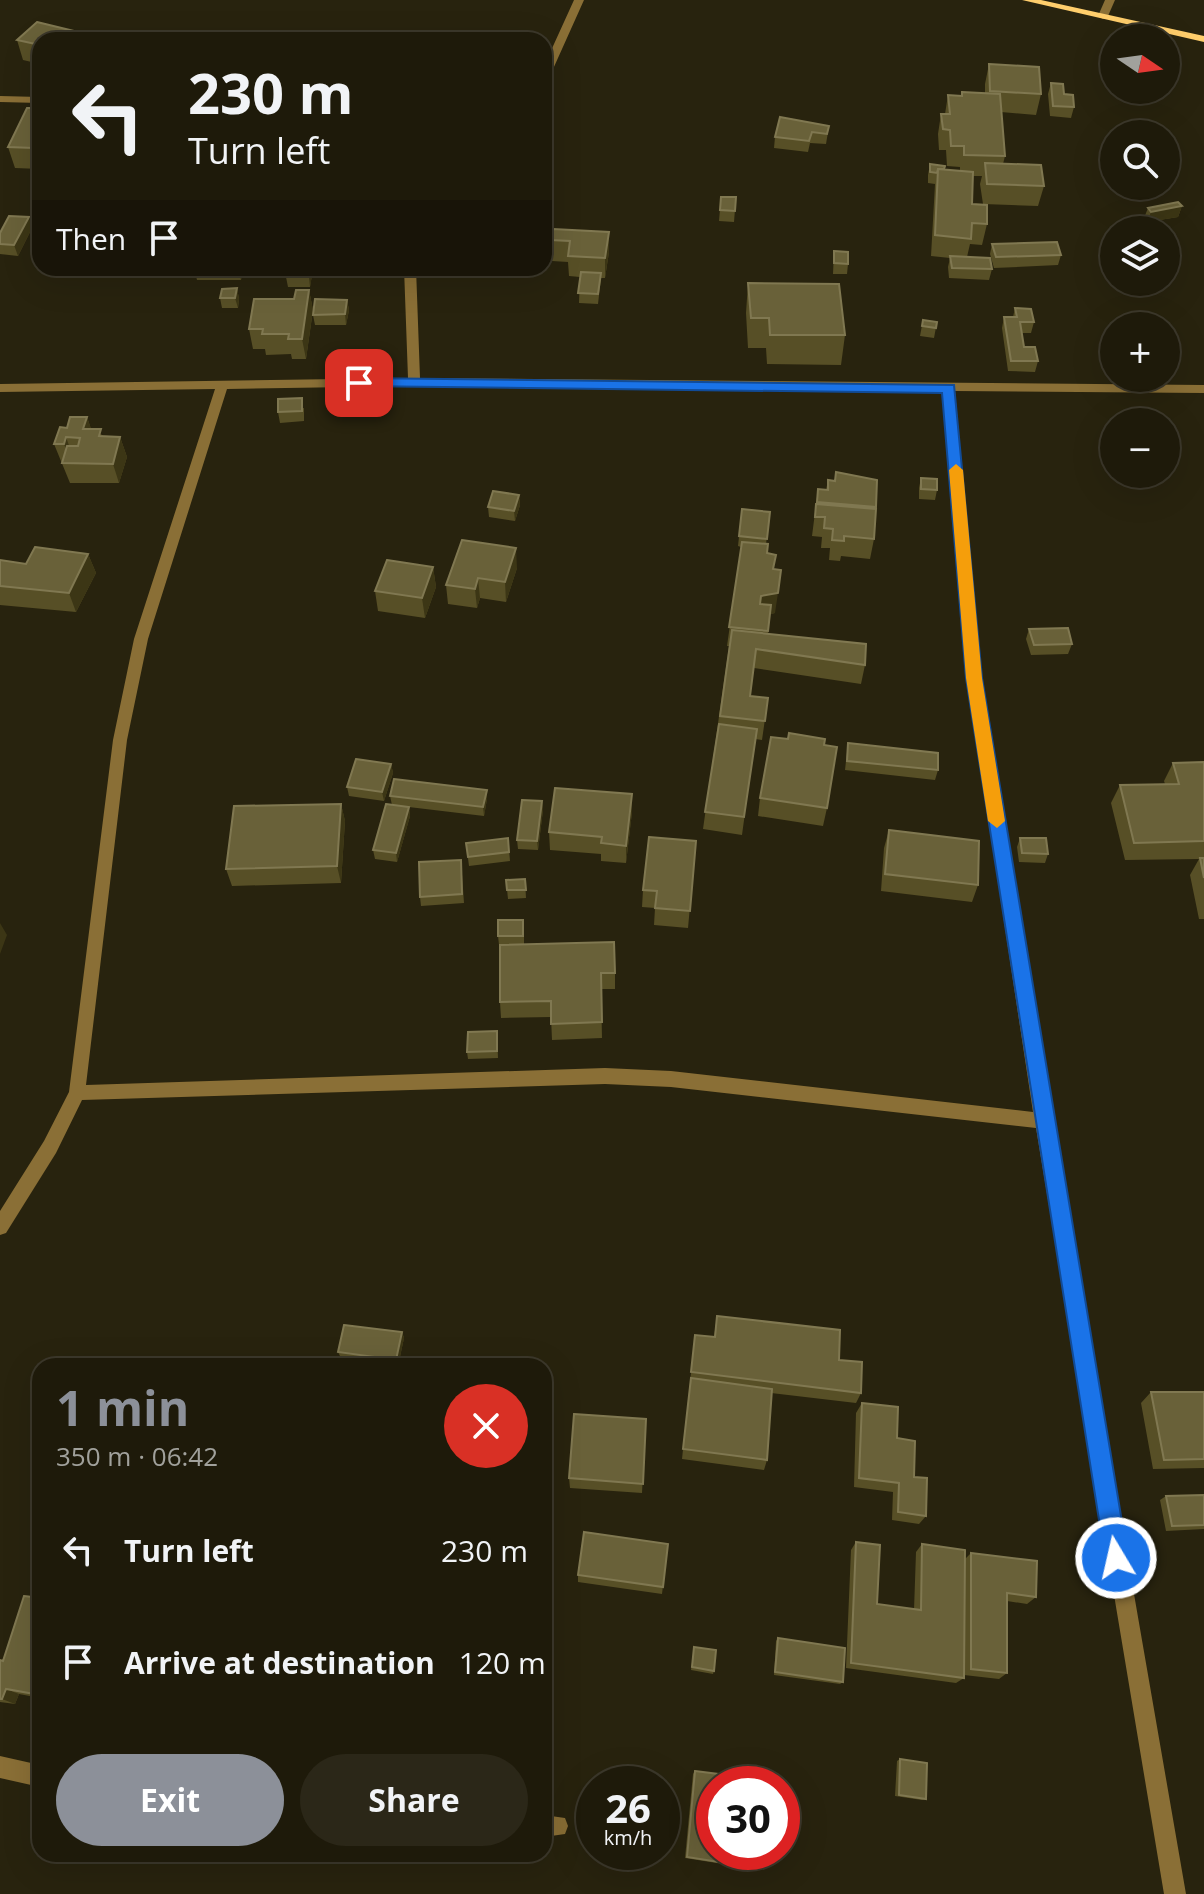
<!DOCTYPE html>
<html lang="en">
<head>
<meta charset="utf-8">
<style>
  :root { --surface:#1e1a0a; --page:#2b2718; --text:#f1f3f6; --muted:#a1a19c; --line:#3c382b; --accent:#8c9099 }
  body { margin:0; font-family:"Open Sans",sans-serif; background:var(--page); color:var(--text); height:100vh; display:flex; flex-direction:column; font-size:30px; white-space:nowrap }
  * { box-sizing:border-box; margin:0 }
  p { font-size:26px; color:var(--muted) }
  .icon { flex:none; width:44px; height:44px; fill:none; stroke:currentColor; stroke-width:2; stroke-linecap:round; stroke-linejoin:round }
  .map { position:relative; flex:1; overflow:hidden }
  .details { position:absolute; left:32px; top:1358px; width:520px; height:504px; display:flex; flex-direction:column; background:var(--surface); border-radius:24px; box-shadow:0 8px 32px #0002,0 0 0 2px var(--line) }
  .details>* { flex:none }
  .banner { position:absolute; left:32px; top:32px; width:520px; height:244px; border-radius:24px; box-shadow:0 8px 32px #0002,0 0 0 2px var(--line); background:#1e1a0a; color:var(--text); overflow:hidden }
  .needle { width:52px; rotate:103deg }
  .controls { position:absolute; left:1100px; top:24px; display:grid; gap:16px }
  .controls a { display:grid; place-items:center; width:80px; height:80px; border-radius:50%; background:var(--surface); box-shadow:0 8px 32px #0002,0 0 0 2px var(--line); font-size:40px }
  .speed { position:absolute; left:576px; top:1766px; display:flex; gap:16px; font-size:40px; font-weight:700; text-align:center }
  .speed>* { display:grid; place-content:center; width:104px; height:104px; border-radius:50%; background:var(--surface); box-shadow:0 8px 32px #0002,0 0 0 2px var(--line); line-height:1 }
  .speed small { font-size:20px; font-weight:400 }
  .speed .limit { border:12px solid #d22; background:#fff; color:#111 }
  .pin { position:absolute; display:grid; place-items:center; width:68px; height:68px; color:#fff; margin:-34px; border-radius:16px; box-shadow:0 4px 12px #0006 }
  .me { position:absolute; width:88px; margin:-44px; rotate:351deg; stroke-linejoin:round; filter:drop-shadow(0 0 6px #0008) }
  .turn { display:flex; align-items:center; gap:28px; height:168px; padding:0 24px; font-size:36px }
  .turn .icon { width:104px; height:104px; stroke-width:2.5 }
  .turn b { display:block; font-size:56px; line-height:68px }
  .then { display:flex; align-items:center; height:76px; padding:0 24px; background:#0003; gap:16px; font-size:30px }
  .round { display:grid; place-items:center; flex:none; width:84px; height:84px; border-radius:42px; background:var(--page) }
  .overview { display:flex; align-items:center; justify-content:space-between; height:136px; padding:0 24px }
  h1 { font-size:48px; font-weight:700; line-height:60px; color:var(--accent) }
  .primary-button { display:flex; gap:16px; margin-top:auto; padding:16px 24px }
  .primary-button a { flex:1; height:92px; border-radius:48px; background:var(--accent); color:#fff; font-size:32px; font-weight:700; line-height:92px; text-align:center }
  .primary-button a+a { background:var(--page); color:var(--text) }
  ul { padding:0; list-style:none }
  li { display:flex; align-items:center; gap:24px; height:112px; padding:0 24px }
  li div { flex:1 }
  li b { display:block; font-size:30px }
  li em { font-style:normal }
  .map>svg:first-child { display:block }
</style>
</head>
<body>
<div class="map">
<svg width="1204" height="1894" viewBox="0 0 1204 1894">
  <rect width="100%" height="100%" fill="#28230e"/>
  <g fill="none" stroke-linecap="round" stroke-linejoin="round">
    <path fill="#8a6f36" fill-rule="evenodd" d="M574 0H584L549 78 544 81V66Z
      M1105 0H1115L1108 16 1103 19 1098 16Z
      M0 96 40 97V103L0 102Z
      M404 268H416L420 378 1204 385V393L955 391 981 678 1052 1121 1186 1894H1164L1036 1128 671 1087 605 1084 82 1100 56 1153 6 1233 0 1235V1211L44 1141 69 1092 113 740 134 639 215 389 0 392V384L408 378ZM414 386 943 391 967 678 1033 1112 671 1071 605 1068 86 1085 127 740 148 639 227 389Z
      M0 1756 40 1765V1787L0 1778Z
      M544 1815 565 1818 568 1826 565 1834 544 1837Z"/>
    <path fill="#ffce6c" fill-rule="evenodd" d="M1022 0H1041L1204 36V42Z"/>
  </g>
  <path fill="#574f26" d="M17 40H40V64L23 60Z
    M989 64 1041 94 1036 115 1001 112 1005 156 1003 164 1044 186 1038 206 983 204 980 184 982 176H973L972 204 987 224 982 245 970 244 967 257 992 269 989 280 949 278 948 267 950 258 931 256 935 184 928 183V175L930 164 944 169 960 171V167L947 166 946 150H939L938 134 941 114H945L948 95 961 96 962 92 985 93V84Z
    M1051 83 1064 94 1074 107 1071 118 1050 116 1048 94Z
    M40 108V169L15 168 8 147Z
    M829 126 826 144 810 143 808 152 774 148 775 137Z
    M721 197H736L734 222 719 221Z
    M1182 206 1178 217 1147 222 1144 218 1148 208Z
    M40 223V244H38L34 234Z
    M32 228 18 256 0 254V233Z
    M553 229 609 252 605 278H601L598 304 579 303 580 277 569 276 568 262 552 261 551 240Z
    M992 244 1061 255 1058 265 994 268 990 254Z
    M834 251 848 264 847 274H833Z
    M194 268H243L241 280H197Z
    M415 268H504L503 274 415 272Z
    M312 275 310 287H288L286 277Z
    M748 283 845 335 841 365 767 364 766 348H748L746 313Z
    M237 288 239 299 238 308H222L220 298Z
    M309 290 313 310 306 359H292L291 354 266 355 265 349H253L249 329Z
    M347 300 349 310 346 325H315L313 315Z
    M1015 308 1034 322 1031 333H1022L1024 347 1038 361 1035 372 1008 371 1002 328 1004 317H1013Z
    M923 320 937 322 934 338 920 336Z
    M304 408V421L280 423 278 412Z
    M87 417 91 429 104 436 120 437 127 457 119 483H70L54 444 67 428Z
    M921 478 937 490 935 500 919 499V488Z
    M828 480H877L874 539 870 559 841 556 840 561 829 560 830 548H821L822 537 812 536 818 489 826 490Z
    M519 495 520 505 515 521 489 517 488 507Z
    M742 509 770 512 766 544 767 554 774 569 775 613 770 614 768 634 865 665 861 684 754 668 750 696 768 698 762 740 755 739 742 835 703 829 729 646H727L741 547 738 546Z
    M88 554 96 573 76 612 0 605V560L26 564Z
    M433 567 436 587 425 618 378 611 375 591Z
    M517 568 506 602 480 598 477 608 448 604 446 585Z
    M1029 629 1072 644 1068 654 1031 655 1026 639Z
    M788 739 824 745 827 808 823 826 758 816 760 798Z
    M848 743 938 770 935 780 845 770Z
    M1204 762V919H1199L1190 875 1199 859 1125 860 1111 803 1120 785 1165 784 1164 781 1173 763Z
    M391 764 393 773 384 801 349 796 347 787Z
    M487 790V799L484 816 392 805 390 796Z
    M632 794V812L626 863 601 861V854L550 850 549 832Z
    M542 801 543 810 538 850 518 849 517 840Z
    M341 804 345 821 341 883 232 886 226 869Z
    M409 807 410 816 397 862 375 859 373 850Z
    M889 830 978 885 972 902 881 891 884 848Z
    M508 838 510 861 469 866 466 843Z
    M1020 838 1048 854 1045 863 1019 862 1017 847Z
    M696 841 688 928 654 925 655 908 642 907 643 890Z
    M461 860 464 903 421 906 420 897Z
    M525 879 526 898 508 899 506 880Z
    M524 928V944L499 945 498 936Z
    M500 945 615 973V989H601L602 1038 552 1040 551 1017 501 1018 500 1002Z
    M497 1031 498 1058 468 1059 467 1052Z
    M717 1316 839 1360 861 1393 856 1403 771 1393 767 1460 764 1470 682 1459 695 1335 714 1337Z
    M402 1332 404 1338 398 1366 341 1358 338 1352Z
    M1151 1392H1204V1468L1153 1469 1141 1403Z
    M862 1403 897 1438 914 1477 926 1516 919 1524 892 1520 893 1492 854 1487 856 1413Z
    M646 1419 642 1493 570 1488 569 1478Z
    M1204 1495V1529L1166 1531 1160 1500 1166 1496Z
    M856 1542 877 1604 914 1610 916 1552 922 1544 965 1559 971 1553 1036 1597 1027 1604 1007 1601V1673L999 1679 964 1675V1678L956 1683 846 1668 851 1550Z
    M668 1544 662 1594 578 1582V1575Z
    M40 1598V1698L19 1694 15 1704 0 1702V1660L3 1661Z
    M778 1638 843 1682 840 1684 774 1675 776 1641Z
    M694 1647 714 1671 713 1674 691 1670Z
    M900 1759 926 1799 922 1800 895 1796 897 1761Z
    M695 1771 751 1867 748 1868 685 1858 693 1774Z"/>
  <path fill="#3c3615" d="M40 135V168L34 148Z
    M1182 206 1178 217 1147 222 1151 212Z
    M29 217 32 228 18 256 14 245Z
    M609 232V252L605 278V258Z
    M238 268H243L241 280Z
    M310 268 312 275 310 287 309 277Z
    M237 288 239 299 238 308 235 298Z
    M309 290 313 310 306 359 302 339Z
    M347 300 349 310 346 325 345 314Z
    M87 417 94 437 83 429Z
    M66 437 73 457 71 464 64 444Z
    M120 437 127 457 119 483 113 464Z
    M519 495 520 505 515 521 514 511Z
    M516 548 517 568 506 602 505 582Z
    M88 554 96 573 76 612 69 593Z
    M433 567 436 587 425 618 422 598Z
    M478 578 480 598 477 608 475 589Z
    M778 593 775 613 770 614 765 650 770 614 759 616 761 596Z
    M391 764 393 773 384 801 382 792Z
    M487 790V799L484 816 483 807Z
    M632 794V812L626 863V846Z
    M542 801 543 810 538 850 537 841Z
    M341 804 345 821 341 883 337 866Z
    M409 807 410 816 397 862 396 853Z
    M0 923 7 935 0 954Z
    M402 1332 404 1338 398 1366 396 1360Z
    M548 1542 549 1550 544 1584V1568Z
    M6 1689 19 1694 15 1704 2 1699Z"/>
  <path fill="#696139" stroke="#807851" stroke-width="2" d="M37 22 111 40H40V45L17 40Z
    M989 64 1039 67 1041 94 990 91Z
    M1051 83 1063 84 1064 94 1073 95 1074 107 1053 106Z
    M962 92 1000 94 1005 156 964 155V146H951L950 130 943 129 941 114H950L948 95 962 96Z
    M27 108H40V134L34 148 8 147Z
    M780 117 829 126 827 134 812 132 809 141 775 137Z
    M985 163 1041 165 1044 186 987 184Z
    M930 164 945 166 944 169H938L937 173 930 172Z
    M938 169 973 172 972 204 987 205V224L972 223 971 239 935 235Z
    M721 197H736L735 211 720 210Z
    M1178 202 1182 206 1151 212 1148 208Z
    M9 216 29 217 14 245 0 244V233Z
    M40 223V234H34Z
    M553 229 609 232 605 258 568 256 570 241 551 240Z
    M1057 242 1061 255 996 257 992 244Z
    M834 251 848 252V264L834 263Z
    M950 256 990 258 992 269 952 268Z
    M288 268H310L309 277H286Z
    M581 272 601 273 598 294 578 293Z
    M748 283 839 284 845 335H770L769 318H751Z
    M237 288 235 298H220L222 289Z
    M296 290H309L302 339H288L289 334H262L263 329H249L254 299H294Z
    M315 299 347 300 345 314 313 315Z
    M1015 308 1031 309 1034 322H1020L1024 347H1035L1038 361H1011L1004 317H1017Z
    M923 320 937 322 936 328 922 326Z
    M302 398V411L278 412V399Z
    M70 417H87L83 429H101L99 436 120 437 113 464 62 463 67 446H78L80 438 66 437 64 444H54L60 427 67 428Z
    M836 472 877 480 876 507 817 502 818 489 828 490V480L835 481Z
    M921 478 937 479V490L921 489Z
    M493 491 519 495 514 511 488 507Z
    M816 504 876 509 874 539 844 536V541L832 540 833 529 824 528 825 517H815Z
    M742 509 770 512 767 539 739 536Z
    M462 540 516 548 505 582 478 578 475 589 446 585Z
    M742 542 768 544 767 553 776 555 773 569 781 570 778 593 761 596 760 604 771 605 768 631 729 627Z
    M35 547 88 554 69 593 0 586V560L26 564Z
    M387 560 433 567 422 598 375 591Z
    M1068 628 1072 644 1034 645 1029 629Z
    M732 630 866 644 865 665 756 649 750 696 768 698 765 721 720 716Z
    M719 724 757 729 744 817 705 812Z
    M789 733 825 739 824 745 837 747 827 808 760 798 771 737 788 739Z
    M848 743 938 753V770L847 761Z
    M356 759 391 764 382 792 347 787Z
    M1204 762V841L1134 843 1120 785 1179 784 1173 763Z
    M394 779 487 790 483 807 390 796Z
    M555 788 632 794 626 846 601 843 602 837 549 832Z
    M522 800 542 801 537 841 517 840Z
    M341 804 337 866 226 869 234 806Z
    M386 804 409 807 396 853 373 850Z
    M889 830 979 841 978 885 885 874Z
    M649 837 696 841 690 911 655 908 657 891 643 890Z
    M508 838 509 852 468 857 466 843Z
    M1020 838H1046L1048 854 1022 853Z
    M1200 858H1204V878Z
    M461 860 462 894 420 897 419 862Z
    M525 879 526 890H507L506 880Z
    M498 920H523V936H498Z
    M614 942 615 973H601L602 1022 551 1024V1001L500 1002V945Z
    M497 1031V1051L467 1052 468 1032Z
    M717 1316 840 1330 839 1360 862 1362 861 1393 691 1372 695 1335 715 1337Z
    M344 1325 402 1332 396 1360 338 1352Z
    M691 1378 772 1389 767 1460 683 1449Z
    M1151 1392H1204V1459L1164 1460Z
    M862 1403 898 1407 897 1438 915 1441 914 1477 927 1478 926 1516 898 1512 899 1483 859 1478Z
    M574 1414 646 1419 643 1484 569 1478Z
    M1204 1495V1525L1172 1526 1166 1496Z
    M584 1532 668 1544 663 1587 578 1575Z
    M544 1542H548L544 1568Z
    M856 1542 880 1545 877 1604 921 1610 922 1544 965 1550 964 1678 851 1663Z
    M971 1553 1037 1561 1036 1597 1007 1593V1673L971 1669Z
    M24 1596 40 1598V1695L6 1689 2 1699H0V1660L3 1661Z
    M778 1638 845 1648 843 1682 775 1672Z
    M694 1647 716 1650 714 1671 692 1667Z
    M900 1759 927 1763 926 1799 899 1795Z
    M695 1771 758 1779V1784H714V1852H752L751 1867 687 1857Z"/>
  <path fill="#1a73e8" stroke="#114b97" stroke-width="2" d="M359 378 954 385 982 678 1128 1558 1124 1566 1116 1569 1108 1566 1105 1558 966 678 942 393 354 386V380Z"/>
  <path fill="#f59e0b" d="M956 464 963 470 982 678 1005 821 997 828 988 821 966 678 949 470Z"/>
</svg>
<div class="controls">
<a><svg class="needle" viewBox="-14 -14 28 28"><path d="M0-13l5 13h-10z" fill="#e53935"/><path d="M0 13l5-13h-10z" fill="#a1a19c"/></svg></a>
<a><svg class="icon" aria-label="search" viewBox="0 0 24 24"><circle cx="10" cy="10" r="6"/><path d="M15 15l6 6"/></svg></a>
<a><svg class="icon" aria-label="layers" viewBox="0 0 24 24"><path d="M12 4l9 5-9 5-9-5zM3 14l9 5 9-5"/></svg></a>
<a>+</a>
<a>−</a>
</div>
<div class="speed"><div>26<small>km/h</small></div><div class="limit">30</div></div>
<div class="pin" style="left:359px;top:383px;background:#d93025"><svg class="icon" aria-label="arrive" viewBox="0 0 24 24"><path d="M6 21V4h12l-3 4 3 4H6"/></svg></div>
<svg class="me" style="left:1116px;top:1558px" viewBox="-20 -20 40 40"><circle r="17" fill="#1a73e8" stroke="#fff" stroke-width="3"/><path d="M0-11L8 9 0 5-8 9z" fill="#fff"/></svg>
<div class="banner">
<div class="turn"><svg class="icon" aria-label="left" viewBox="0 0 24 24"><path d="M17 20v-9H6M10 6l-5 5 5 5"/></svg><div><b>230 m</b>Turn left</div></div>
<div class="then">Then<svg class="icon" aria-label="arrive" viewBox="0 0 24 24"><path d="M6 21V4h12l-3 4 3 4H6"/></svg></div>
</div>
<section class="details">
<div class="overview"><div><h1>1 min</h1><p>350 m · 06:42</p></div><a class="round" style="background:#d93025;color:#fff"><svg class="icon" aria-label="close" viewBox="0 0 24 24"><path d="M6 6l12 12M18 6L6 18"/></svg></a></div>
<ul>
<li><svg class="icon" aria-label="left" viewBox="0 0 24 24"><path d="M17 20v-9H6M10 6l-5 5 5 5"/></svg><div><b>Turn left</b></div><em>230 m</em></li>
<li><svg class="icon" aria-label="arrive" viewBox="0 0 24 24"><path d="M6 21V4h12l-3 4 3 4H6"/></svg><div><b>Arrive at destination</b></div><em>120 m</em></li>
</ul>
<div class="primary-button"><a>Exit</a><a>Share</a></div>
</section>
</div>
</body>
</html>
